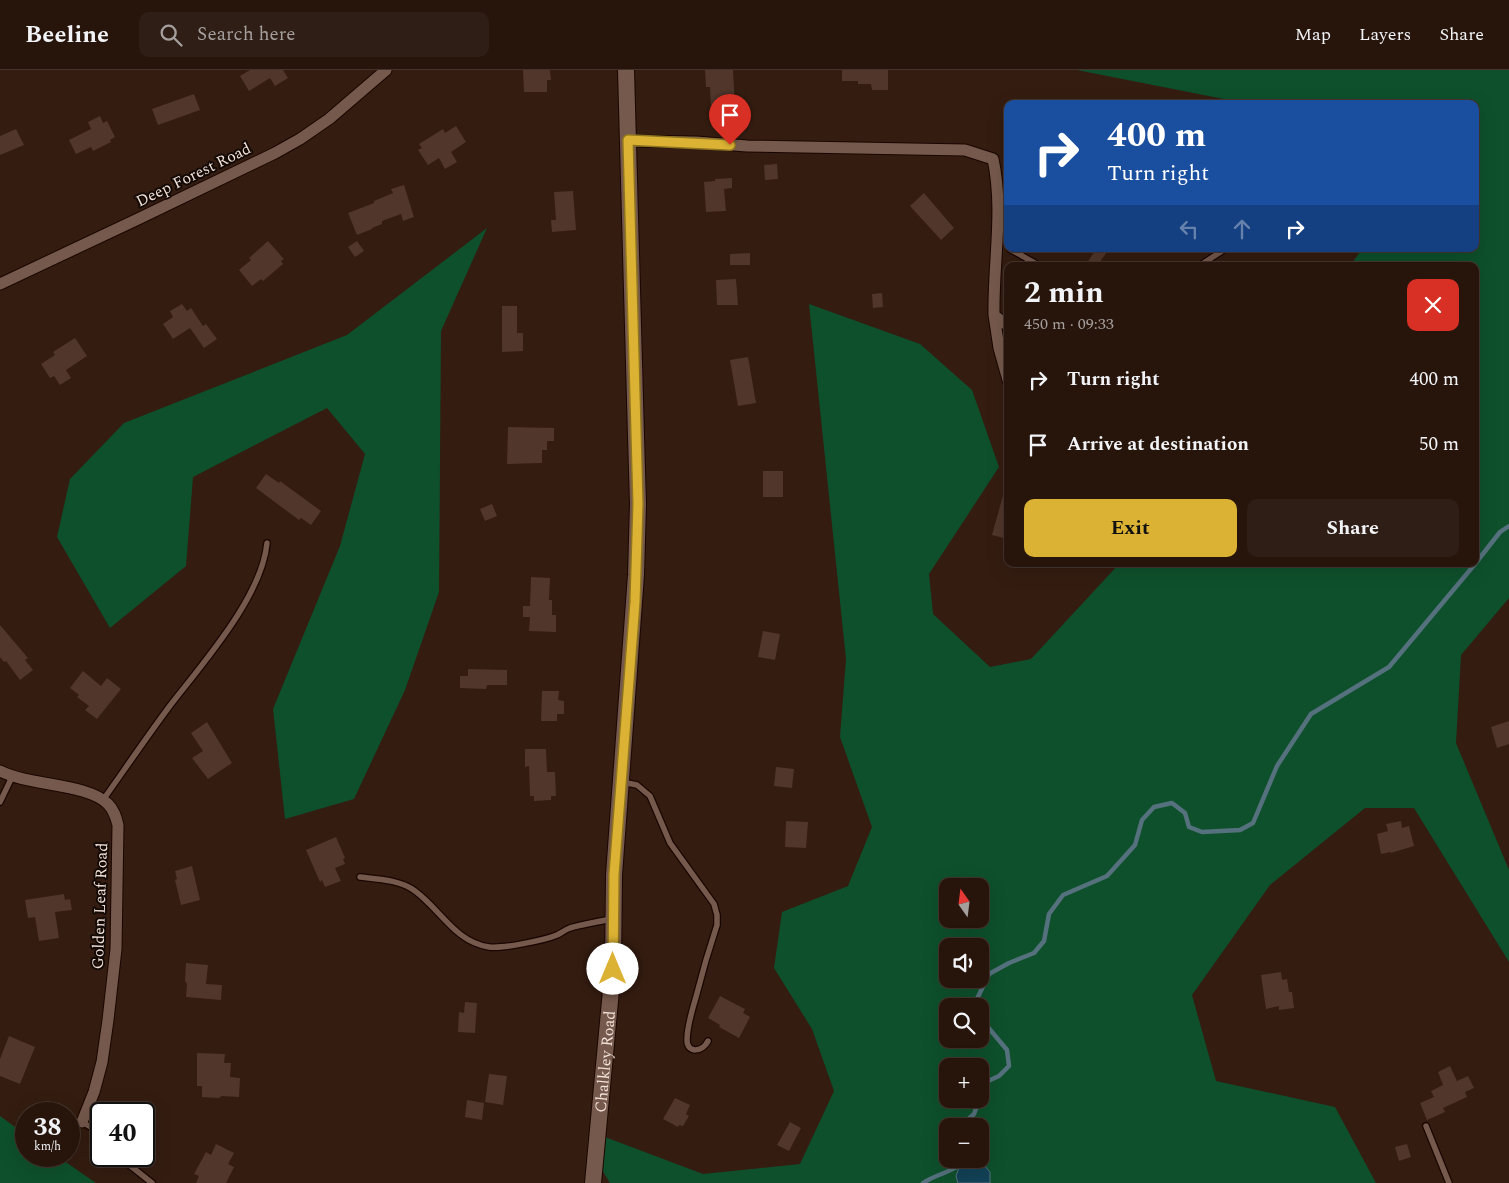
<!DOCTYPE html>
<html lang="en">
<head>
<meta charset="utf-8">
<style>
  :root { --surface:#27150c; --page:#2f1e15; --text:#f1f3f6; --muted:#a49f9d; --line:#43342d; --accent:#dbb233 }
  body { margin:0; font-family:Spectral,serif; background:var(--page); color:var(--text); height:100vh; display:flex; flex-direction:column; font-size:19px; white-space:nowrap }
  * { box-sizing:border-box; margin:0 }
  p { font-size:16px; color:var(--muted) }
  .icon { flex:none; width:28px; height:28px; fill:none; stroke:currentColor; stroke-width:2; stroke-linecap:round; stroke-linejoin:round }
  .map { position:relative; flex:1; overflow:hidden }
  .sheet { position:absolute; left:1004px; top:192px; width:475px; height:305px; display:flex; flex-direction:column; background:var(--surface); border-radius:10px; box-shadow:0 5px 20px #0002,0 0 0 1px var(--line) }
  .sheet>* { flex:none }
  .guide { position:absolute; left:1004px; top:30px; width:475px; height:152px; border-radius:10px; box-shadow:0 5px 20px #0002,0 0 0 1px var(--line); background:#1a4fa0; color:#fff; overflow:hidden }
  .needle { width:32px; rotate:346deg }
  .tools { position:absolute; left:939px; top:808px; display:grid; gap:10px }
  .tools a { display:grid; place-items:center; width:50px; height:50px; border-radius:10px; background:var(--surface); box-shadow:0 5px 20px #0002,0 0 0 1px var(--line); font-size:25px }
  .speed { position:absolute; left:15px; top:1032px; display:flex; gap:10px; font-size:25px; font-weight:700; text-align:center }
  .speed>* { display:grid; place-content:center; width:65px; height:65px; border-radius:50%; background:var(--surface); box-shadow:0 5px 20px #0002,0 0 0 1px var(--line); line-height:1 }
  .speed small { font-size:12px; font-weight:400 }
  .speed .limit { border:2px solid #111; border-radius:8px; background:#fff; color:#111 }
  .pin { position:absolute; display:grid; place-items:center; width:42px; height:42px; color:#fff; margin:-51px -21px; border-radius:50% 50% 50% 0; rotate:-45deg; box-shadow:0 0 5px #0007 }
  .pin .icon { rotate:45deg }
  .me { position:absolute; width:55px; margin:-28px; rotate:0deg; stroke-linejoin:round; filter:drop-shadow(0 0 4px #0008) }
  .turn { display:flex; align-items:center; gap:18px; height:105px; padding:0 20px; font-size:22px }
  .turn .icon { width:65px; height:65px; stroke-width:2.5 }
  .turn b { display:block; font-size:35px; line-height:42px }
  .lanes { display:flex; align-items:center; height:48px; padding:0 20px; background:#0003; justify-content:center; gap:25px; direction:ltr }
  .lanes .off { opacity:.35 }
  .round { display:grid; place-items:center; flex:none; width:52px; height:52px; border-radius:10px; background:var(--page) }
  .headline { display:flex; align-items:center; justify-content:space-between; height:85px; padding:0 20px }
  h1 { font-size:30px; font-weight:700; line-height:38px }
  .button { display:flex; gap:10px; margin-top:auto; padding:10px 20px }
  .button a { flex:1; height:58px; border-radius:10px; background:var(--accent); color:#111; font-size:20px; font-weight:700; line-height:58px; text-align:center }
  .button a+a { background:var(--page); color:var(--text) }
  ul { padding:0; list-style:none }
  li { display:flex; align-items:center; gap:15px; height:65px; padding:0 20px }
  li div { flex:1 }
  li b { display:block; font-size:19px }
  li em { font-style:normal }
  header { display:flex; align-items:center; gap:30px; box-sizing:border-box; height:70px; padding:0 25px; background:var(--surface); border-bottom:1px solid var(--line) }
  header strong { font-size:24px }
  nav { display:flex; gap:28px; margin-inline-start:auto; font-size:18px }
  .search { width:350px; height:45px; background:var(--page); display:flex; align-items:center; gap:12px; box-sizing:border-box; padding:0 18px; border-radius:10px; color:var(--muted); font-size:19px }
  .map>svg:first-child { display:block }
</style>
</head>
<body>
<header>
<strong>Beeline</strong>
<div class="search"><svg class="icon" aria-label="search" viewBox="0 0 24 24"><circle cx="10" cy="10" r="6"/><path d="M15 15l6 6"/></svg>Search here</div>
<nav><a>Map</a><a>Layers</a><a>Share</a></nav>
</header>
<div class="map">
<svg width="1509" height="1113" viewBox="0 0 1509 1113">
  <rect width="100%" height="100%" fill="#341c10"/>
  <path fill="#0e502c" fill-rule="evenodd" d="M1077 0H1509V528L1461 585 1456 673 1509 800V892L1414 738H1365L1270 815 1192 925 1216 1011 1335 1037 1376 1113H610L601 1098 605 1067 703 1104 800 1094 834 1021 812 959 774 898 782 842 848 816 872 757 840 667 846 589 809 234 920 274 972 320 999 397 929 504 933 544 990 597 1031 589 1119 494H1475V196H1350L1362 179H1475V34H1249ZM948 816H980V849H948ZM948 876H980V909H948ZM948 936H980V969H948ZM948 996H980V1029H948ZM948 1056H980V1089H948Z
    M487 158 441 261 439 522 405 620 354 729 285 749 273 639 340 476 365 384 327 338 193 407 186 496 110 558 57 467 70 409 124 353 347 265Z
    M0 1046 26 1065V1086H57L96 1113H0Z"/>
  <path fill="#124156" stroke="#55717d" d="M973 1091 983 1094 990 1102V1113H958L956 1106 960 1095Z"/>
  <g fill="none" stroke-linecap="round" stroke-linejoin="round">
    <path stroke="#55717d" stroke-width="4.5" d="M1475 494 1500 462 1509 456
      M980 936 977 929 989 904 1009 893 1034 883 1044 871 1049 844 1063 825 1107 806 1135 775 1142 750 1154 737 1172 733 1185 743 1189 757 1202 762 1240 760 1253 753 1277 696 1311 644 1389 597 1475 494
      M963 1056 964 1053 974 1044 986 1012 999 1006 1009 996 1007 980 987 956 980 937
      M923 1113C935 1105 948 1103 960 1095V1089"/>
  </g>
  <path fill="#50362b" d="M250 0H283L288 8 275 16 270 8 249 21 240 6Z
    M523 0H550L551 10H547V22H524Z
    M705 0H733L735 38 711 39 710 17H706Z
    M842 0H888V20H872L871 14H858V11H842Z
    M194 24 200 40 158 55 152 39Z
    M100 46 103 53 107 51 115 67 110 70 111 72 93 81 91 77 76 84 69 70 91 59 88 52Z
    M456 56 466 72 451 82 457 92 445 99 439 88 428 95 418 80 422 78 419 74 443 59 445 63Z
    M16 59 24 75 0 85V66Z
    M777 94 778 109 765 110 764 95Z
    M732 108V118L724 119 726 141 706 142 704 112 715 111V109Z
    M404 115 414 147 403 151 401 144 382 151V154L372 158V159L357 165 348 143 374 133V131L393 123 391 119Z
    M573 121 576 160 552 162 551 150H556L554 122Z
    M924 123 954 158 941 170 910 136Z
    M268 171 284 189 281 191 283 194 263 211 261 209 252 216 239 200 251 190 249 188Z
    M357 171 364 181 355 187 348 177Z
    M1096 179H1109L1097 196H1085Z
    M750 183V195H730V184Z
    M736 209 738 235H717L716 210Z
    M882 223 883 237 873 238 872 224Z
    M182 234 187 241 191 238 203 256 206 254 217 269 204 278 190 258 173 269 163 254 173 247 170 241Z
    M502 236H517V263H523V281L502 282Z
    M75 268 87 286 66 300 71 308 60 315 54 306 50 308 41 294 55 285 53 282Z
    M748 287 756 333 738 336 730 290Z
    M508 357 554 358V371H547V380H542V393L507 394Z
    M763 401H783V427H763Z
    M266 404 279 413 280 411 321 441 311 455 301 448 299 450 256 418Z
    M1004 422 1008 423V469L992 465Z
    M492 434 497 446 485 451 480 439Z
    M531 507 550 508 549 530H552V545H556V562L529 561 530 547H523V536H530Z
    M0 555 28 588 25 590 33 600 20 610 6 591 4 592 0 587Z
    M763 561 780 564 775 590 758 587Z
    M468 599 507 600V615H487L486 619 460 618V606H468Z
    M83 601 101 616 107 608 121 619 97 649 85 640 89 636 77 627 79 625 70 618Z
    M542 621H559L558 630 564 631V644H557V651H541Z
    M1509 651V674L1497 678 1491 657Z
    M207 652 232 693 208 709 192 688 203 681 191 663Z
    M525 679H546L547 702H555L556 726H551V730L534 731V726H530L529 696 525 697Z
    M776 697 794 699 792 718 774 716Z
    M786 751 808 752 806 778 785 777Z
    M1401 751 1402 758 1409 756 1414 776 1391 783 1390 782 1381 784 1377 764 1388 761 1386 754Z
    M336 767 345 788 343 789 345 794 335 798 341 811 325 817 322 810 320 812 306 780Z
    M192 796 200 830 181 835 175 810 177 809 175 801Z
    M64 824 65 830 70 829 72 840 55 842 59 868 39 871 35 847 28 848 25 830Z
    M186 893 208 895 206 914 222 915 221 930 186 927 187 914 185 911Z
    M1281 902 1282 910 1287 909 1289 922H1292L1294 938 1279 940V936L1266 939 1261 905Z
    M720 926 745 939 743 943 750 947 739 968 719 957 720 955 708 948Z
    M465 932 477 933 475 963 458 962 459 942 464 943Z
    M9 966 35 977 20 1014 0 1006V989Z
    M197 983 225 984 224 993H231L230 1007 240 1008 239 1027 222 1026 219 1028 202 1027V1016H197Z
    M1450 996 1457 1011 1468 1006 1474 1018 1465 1022 1467 1027 1443 1038 1445 1042 1427 1050 1420 1033 1434 1027 1431 1021 1443 1015 1438 1002Z
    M489 1004 507 1006 503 1035 485 1032Z
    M675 1028 690 1035 686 1044 689 1046 683 1056 679 1055 678 1057 663 1049Z
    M467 1030 484 1033 482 1050 465 1047Z
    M790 1052 801 1058 789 1081 777 1075Z
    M216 1074 234 1083 228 1094 234 1097 226 1113H196L199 1106 194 1104 206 1082 211 1085Z
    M1407 1074 1411 1087 1399 1091 1395 1077Z"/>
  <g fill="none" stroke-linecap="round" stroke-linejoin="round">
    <defs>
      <path id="lane" d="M1010 179 1040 196
        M1199 196 1225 179
        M622 712 637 715 650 726 670 773 714 834 717 845V855C709 879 702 903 696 927 692 941 687 956 687 970 687 984 703 982 708 971
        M103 730C125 699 146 668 169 637 202 594 262 527 267 473
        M0 732 12 707
        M360 807C378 809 401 810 415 821 441 840 455 872 489 877 502 879 545 870 557 865 561 863 565 860 570 858 583 854 598 852 611 849
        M82 1052 99 1062 101 1066
        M1426 1056 1449 1113
        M118 1086 152 1113"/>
      <path id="street" d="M628 71 696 72 747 76 965 80 993 89C1004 140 993 193 994 245L1008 256
        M0 214 138 149 275 83 300 69 329 49 386 0
        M994 245 999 278 1008 310
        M0 701C29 716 87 713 108 734 114 740 116 747 118 755L116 879 108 950 102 992 94 1022 82 1052"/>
      <g id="secondary">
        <path id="s1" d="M593 1113 613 899 614 805 636 505 638 434 636 366 626 0"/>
      </g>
    </defs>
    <use href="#lane" stroke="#1a0600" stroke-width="8"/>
    <use href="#street" stroke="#1a0600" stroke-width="13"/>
    <use href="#secondary" stroke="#1a0600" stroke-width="18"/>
    <use href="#lane" stroke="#75594c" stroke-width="5.5"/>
    <use href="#street" stroke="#75594c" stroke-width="11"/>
    <use href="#secondary" stroke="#75594c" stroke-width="16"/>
  </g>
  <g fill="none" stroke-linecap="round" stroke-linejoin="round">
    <defs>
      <path id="route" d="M613 899 614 805 635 532 638 434 628 70 730 75"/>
    </defs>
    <use href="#route" stroke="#8e7421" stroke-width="12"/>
    <use href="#route" stroke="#dbb233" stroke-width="9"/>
  </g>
  <g text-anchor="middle" stroke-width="4" stroke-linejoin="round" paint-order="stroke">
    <g font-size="16" fill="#f2e1d9" stroke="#140a05">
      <text transform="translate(193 104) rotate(-26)" y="6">Deep Forest Road</text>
      <text transform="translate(99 836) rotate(-88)" y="6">Golden Leaf Road</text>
      <text dy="6" stroke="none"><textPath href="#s1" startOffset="122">Chalkley Road</textPath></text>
    </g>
  </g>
</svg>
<div class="tools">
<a><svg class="needle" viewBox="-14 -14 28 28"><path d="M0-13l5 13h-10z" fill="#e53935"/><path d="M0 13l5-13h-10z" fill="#a49f9d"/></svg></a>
<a><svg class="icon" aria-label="sound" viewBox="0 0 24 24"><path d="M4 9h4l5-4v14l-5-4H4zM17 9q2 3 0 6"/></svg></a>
<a><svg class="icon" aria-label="search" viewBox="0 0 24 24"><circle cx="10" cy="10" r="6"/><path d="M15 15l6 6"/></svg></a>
<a>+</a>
<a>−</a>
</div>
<div class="speed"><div>38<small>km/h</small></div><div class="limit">40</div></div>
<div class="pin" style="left:730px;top:75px;background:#d93025"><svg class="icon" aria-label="arrive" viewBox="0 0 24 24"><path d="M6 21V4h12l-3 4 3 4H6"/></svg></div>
<svg class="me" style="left:613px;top:899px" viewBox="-20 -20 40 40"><circle r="19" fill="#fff"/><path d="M0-13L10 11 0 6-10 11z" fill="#dbb233"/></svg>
<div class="guide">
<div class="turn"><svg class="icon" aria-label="right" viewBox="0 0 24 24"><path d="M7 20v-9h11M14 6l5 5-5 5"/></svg><div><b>400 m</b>Turn right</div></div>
<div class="lanes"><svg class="icon off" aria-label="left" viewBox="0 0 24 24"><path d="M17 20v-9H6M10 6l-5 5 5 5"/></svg><svg class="icon off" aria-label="ahead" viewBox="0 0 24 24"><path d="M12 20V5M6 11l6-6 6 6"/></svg><svg class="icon" aria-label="right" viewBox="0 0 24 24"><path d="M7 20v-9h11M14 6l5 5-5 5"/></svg></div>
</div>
<section class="sheet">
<div class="headline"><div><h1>2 min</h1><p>450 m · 09:33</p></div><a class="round" style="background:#d93025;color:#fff"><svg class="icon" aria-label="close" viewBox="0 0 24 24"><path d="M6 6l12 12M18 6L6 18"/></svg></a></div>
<ul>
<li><svg class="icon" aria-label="right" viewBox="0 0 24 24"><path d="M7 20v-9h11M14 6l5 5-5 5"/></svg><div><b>Turn right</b></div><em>400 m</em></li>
<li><svg class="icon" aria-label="arrive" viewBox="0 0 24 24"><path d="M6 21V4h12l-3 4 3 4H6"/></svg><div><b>Arrive at destination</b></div><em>50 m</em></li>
</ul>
<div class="button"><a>Exit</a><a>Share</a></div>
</section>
</div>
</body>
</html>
